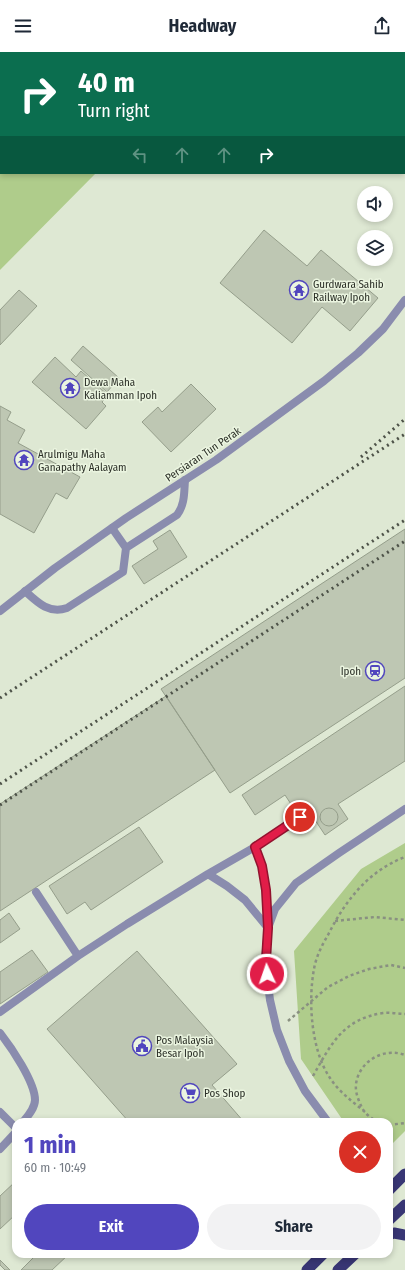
<!DOCTYPE html>
<html lang="en">
<head>
<meta charset="utf-8">
<style>
  :root { --surface:#fff; --page:#f2f2f3; --text:#1f2937; --muted:#747a83; --accent:#5146be }
  body { margin:0; font-family:"Fira Sans Condensed",sans-serif; background:var(--page); color:var(--text); height:100vh; display:flex; flex-direction:column; font-size:15px; white-space:nowrap }
  * { box-sizing:border-box; margin:0 }
  p { font-size:13px; color:var(--muted) }
  .icon { flex:none; width:22px; height:22px; fill:none; stroke:currentColor; stroke-width:2; stroke-linecap:round; stroke-linejoin:round }
  .map { position:relative; flex:1; overflow:hidden }
  .drawer { position:absolute; left:12px; top:1066px; width:381px; height:140px; display:flex; flex-direction:column; background:var(--surface); border-radius:12px; box-shadow:0 2px 6px #0003 }
  .drawer>* { flex:none }
  .top-card { position:absolute; left:0px; top:0px; width:405px; height:122px; box-shadow:0 2px 6px #0003; background:#0b6e4f; color:#fff; overflow:hidden }
  .controls { position:absolute; left:357px; top:134px; display:grid; gap:8px }
  .controls a { display:grid; place-items:center; width:36px; height:36px; border-radius:50%; background:var(--surface); box-shadow:0 2px 6px #0003; font-size:20px }
  .pin { position:absolute; display:grid; place-items:center; width:34px; height:34px; color:#fff; margin:-17px; border:2px solid #fff; border-radius:50%; box-shadow:0 1px 4px #0007 }
  .me { position:absolute; width:44px; margin:-22px; rotate:357deg; stroke-linejoin:round; filter:drop-shadow(0 0 3px #0008) }
  .turn { display:flex; align-items:center; gap:14px; height:84px; padding:0 12px; font-size:18px }
  .turn .icon { width:52px; height:52px; stroke-width:2.5 }
  .turn b { display:block; font-size:28px; line-height:34px }
  .lanes { display:flex; align-items:center; height:38px; padding:0 12px; background:#0003; justify-content:center; gap:20px; direction:ltr }
  .lanes .off { opacity:.35 }
  .round { display:grid; place-items:center; flex:none; width:42px; height:42px; border-radius:21px; background:var(--page) }
  .overview { display:flex; align-items:center; justify-content:space-between; height:68px; padding:0 12px }
  h1 { font-size:24px; font-weight:700; line-height:30px; color:var(--accent) }
  .button { display:flex; gap:8px; margin-top:auto; padding:8px 12px }
  .button a { flex:1; height:46px; border-radius:24px; background:var(--accent); color:#fff; font-size:16px; font-weight:700; line-height:46px; text-align:center }
  .button a+a { background:var(--page); color:var(--text) }
  header { display:flex; justify-content:space-between; align-items:center; height:52px; padding:0 12px; background:var(--surface); font-size:18px; font-weight:700 }
  .map>svg:first-child { display:block }
</style>
</head>
<body>
<header><svg class="icon" aria-label="menu" viewBox="0 0 24 24"><path d="M4 6h16M4 12h16M4 18h16"/></svg>Headway<svg class="icon" aria-label="share" viewBox="0 0 24 24"><path d="M12 15V3M7 8l5-5 5 5M5 13v7h14v-7"/></svg></header>
<div class="map">
<svg width="405" height="1218" viewBox="0 0 405 1218">
  <rect width="100%" height="100%" fill="#dee8d3"/>
  <path fill="#afcc8b" d="M0 0H216L1 1V121H96L0 218Z
    M405 791V1079L392 1092 389 1091V1070H344L301 1007 294 899 361 817Z"/>
  <path fill="#bec7b3" stroke="#959e8b" d="M405 52V90L404 89Z
    M264 178 307 214 321 198 378 246 350 279 322 255 292 291 220 231Z
    M19 238 37 254 0 293V258Z
    M83 294 119 326 107 340 71 308Z
    M55 305 76 325 81 319 108 343 102 350 106 354 86 377 32 330Z
    M191 332 216 357 171 400 142 370 158 355 162 360Z
    M0 354 11 360 7 368 25 378 18 391 80 425 67 447 56 441 34 481 0 462Z
    M405 477V626L230 741 161 637Z
    M170 478 187 505 144 532 132 514 158 497 153 489Z
    M405 634V709L338 752 348 767 325 783 315 768 306 775 285 743 255 763 242 743Z
    M166 644 215 718 0 859V752Z
    M320 765a9 9 0 1 1 18 0a9 9 0 1 1-18 0Z
    M139 775 163 810 91 858 85 850 67 862 49 834Z
    M9 861 20 877 0 891V868Z
    M32 898 48 920 0 952V920Z
    M137 899 237 1012 212 1033 244 1070H129L47 977Z
    M16 1129V1162L0 1177V1144Z
    M37 1202H69L52 1218H21Z
    M0 1208 10 1218H5L0 1213Z"/>
  <g fill="none" stroke-linecap="round" stroke-linejoin="round">
    <path stroke="#899081" stroke-width="2.5" stroke-dasharray="3 3" stroke-linecap="butt" d="M10 1 11 0
      M0 11 1 10
      M335 869 375 865 405 868
      M288 969 328 935 349 924 369 917 391 913 405 916
      M313 1024C331 992 343 967 383 961 390 960 398 962 405 962
      M365 1060C352 1049 339 1040 330 1026 311 998 308 949 314 917 316 905 322 893 328 883 345 849 368 819 405 805
      M379 1070C372 1068 366 1062 362 1056 359 1049 355 1041 356 1032 359 1009 384 995 405 1003
      M389 1073 405 1071"/>
    <path stroke="#8a8cae" stroke-width="8" d="M126 496 177 463C185 452 184 441 185 428
      M25 539C38 551 49 562 67 556L123 520 126 496 112 476
      M208 822 255 795
      M36 840 78 904
      M268 876 266 838 262 815 255 795 300 765
      M0 960 78 904 127 872 208 822 227 834 245 848 268 876
      M0 981C11 995 35 1030 35 1048 35 1056 28 1064 23 1070
      M0 1060 16 1076
      M0 1097 16 1080"/>
    <path stroke="#8a8cae" stroke-width="8" d="M0 559 55 516 126 466 216 408 324 329 358 301 383 277 405 248
      M328 1070 305 1039 289 1009 277 978 270 948 265 908 268 876 275 857 296 831 339 801 405 757"/>
    <path stroke="#383674" stroke-width="11" d="M389 1138 405 1122
      M389 1168 405 1153
      M389 1183 394 1181 405 1183
      M307 1218 323 1202
      M338 1218 355 1202"/>
    <path stroke="#4d5248" stroke-width="3" stroke-dasharray="2 4" stroke-linecap="butt" d="M361 405 405 367
      M0 646 405 382
      M0 732 405 468
      M0 753 405 489"/>
  </g>
  <g fill="none" stroke-linecap="round" stroke-linejoin="round">
    <defs>
      <path id="route" d="M267 922 266 908 268 876 266 838 262 814 255 795 300 765"/>
    </defs>
    <use href="#route" stroke="#92132f" stroke-width="10"/>
    <use href="#route" stroke="#e11d48" stroke-width="7"/>
  </g>
  <defs>
    <symbol id="temple-ring" viewBox="-11 -11 22 22"><circle r="9.5" fill="#ebf5e0" stroke="#5146be" stroke-width="1.5"/><path d="M0-6L5-2H3V0L6.5 2.5H4V6H1.5V3h-3V6H-4V2.5H-6.5L-3 0V-2H-5Z" fill="#5146be"/></symbol>
    <symbol id="station-ring" viewBox="-11 -11 22 22"><circle r="9.5" fill="#ebf5e0" stroke="#5146be" stroke-width="1.5"/><path d="M-3-6H3Q5-6 5-4V2Q5 4 3 4L4.5 6H3L1.5 4h-3L-3 6H-4.5L-3 4Q-5 4-5 2V-4Q-5-6-3-6ZM-3.5-4v3h7v-3ZM-3.5 1v1.5H-2V1ZM2 1v1.5H3.5V1Z" fill="#5146be"/></symbol>
    <symbol id="civic-ring" viewBox="-11 -11 22 22"><circle r="9.5" fill="#ebf5e0" stroke="#5146be" stroke-width="1.5"/><path d="M-.6-6.5H3V-4.5H.6V-3L4-1V1h2V6H-6V1h2V-1L-.6-3ZM-1.2 2.5V6h2.4V2.5Z" fill="#5146be"/></symbol>
    <symbol id="supermarket-ring" viewBox="-11 -11 22 22"><circle r="9.5" fill="#ebf5e0" stroke="#5146be" stroke-width="1.5"/><path d="M-6-5.5h2.5l.6 2H6L4.5 2H-2.5L-4.4-4H-6ZM-1.5 3.2a1.3 1.3 0 1 0 .1 0ZM3 3.2a1.3 1.3 0 1 0 .1 0Z" fill="#5146be"/></symbol>
  </defs>
  <g fill-rule="evenodd">
    <use href="#temple-ring" x="288" y="227" width="22" height="22"/>
    <use href="#temple-ring" x="59" y="325" width="22" height="22"/>
    <use href="#temple-ring" x="13" y="397" width="22" height="22"/>
    <use href="#station-ring" x="364" y="608" width="22" height="22"/>
    <use href="#civic-ring" x="131" y="983" width="22" height="22"/>
    <use href="#supermarket-ring" x="179" y="1030" width="22" height="22"/>
  </g>
  <g text-anchor="middle" stroke-width="3" stroke-linejoin="round" paint-order="stroke">
    <g font-size="11" fill="#2b2f27" stroke="#ebf5e0" text-anchor="start">
      <text x="313" y="236">Gurdwara Sahib<tspan x="313" dy="13">Railway Ipoh</tspan></text>
      <text x="84" y="334">Dewa Maha<tspan x="84" dy="13">Kaliamman Ipoh</tspan></text>
      <text x="38" y="406">Arulmigu Maha<tspan x="38" dy="13">Ganapathy Aalayam</tspan></text>
      <text x="361" y="623" text-anchor="end">Ipoh</text>
      <text x="156" y="992">Pos Malaysia<tspan x="156" dy="13">Besar Ipoh</tspan></text>
      <text x="204" y="1045">Pos Shop</text>
    </g>
    <g font-size="11" fill="#2b2f27" stroke="#ebf5e0">
      <text transform="translate(203 402) rotate(-34)" y="4">Persiaran Tun Perak</text>
    </g>
  </g>
</svg>
<div class="controls">
<a><svg class="icon" aria-label="sound" viewBox="0 0 24 24"><path d="M4 9h4l5-4v14l-5-4H4zM17 9q2 3 0 6"/></svg></a>
<a><svg class="icon" aria-label="layers" viewBox="0 0 24 24"><path d="M12 4l9 5-9 5-9-5zM3 14l9 5 9-5"/></svg></a>
</div>
<div class="pin" style="left:300px;top:765px;background:#d93025"><svg class="icon" aria-label="arrive" viewBox="0 0 24 24"><path d="M6 21V4h12l-3 4 3 4H6"/></svg></div>
<svg class="me" style="left:267px;top:922px" viewBox="-20 -20 40 40"><circle r="17" fill="#e11d48" stroke="#fff" stroke-width="3"/><path d="M0-11L8 9 0 5-8 9z" fill="#fff"/></svg>
<div class="top-card">
<div class="turn"><svg class="icon" aria-label="right" viewBox="0 0 24 24"><path d="M7 20v-9h11M14 6l5 5-5 5"/></svg><div><b>40 m</b>Turn right</div></div>
<div class="lanes"><svg class="icon off" aria-label="left" viewBox="0 0 24 24"><path d="M17 20v-9H6M10 6l-5 5 5 5"/></svg><svg class="icon off" aria-label="ahead" viewBox="0 0 24 24"><path d="M12 20V5M6 11l6-6 6 6"/></svg><svg class="icon off" aria-label="ahead" viewBox="0 0 24 24"><path d="M12 20V5M6 11l6-6 6 6"/></svg><svg class="icon" aria-label="right" viewBox="0 0 24 24"><path d="M7 20v-9h11M14 6l5 5-5 5"/></svg></div>
</div>
<section class="drawer">
<div class="overview"><div><h1>1 min</h1><p>60 m · 10:49</p></div><a class="round" style="background:#d93025;color:#fff"><svg class="icon" aria-label="close" viewBox="0 0 24 24"><path d="M6 6l12 12M18 6L6 18"/></svg></a></div>
<div class="button"><a>Exit</a><a>Share</a></div>
</section>
</div>
</body>
</html>
